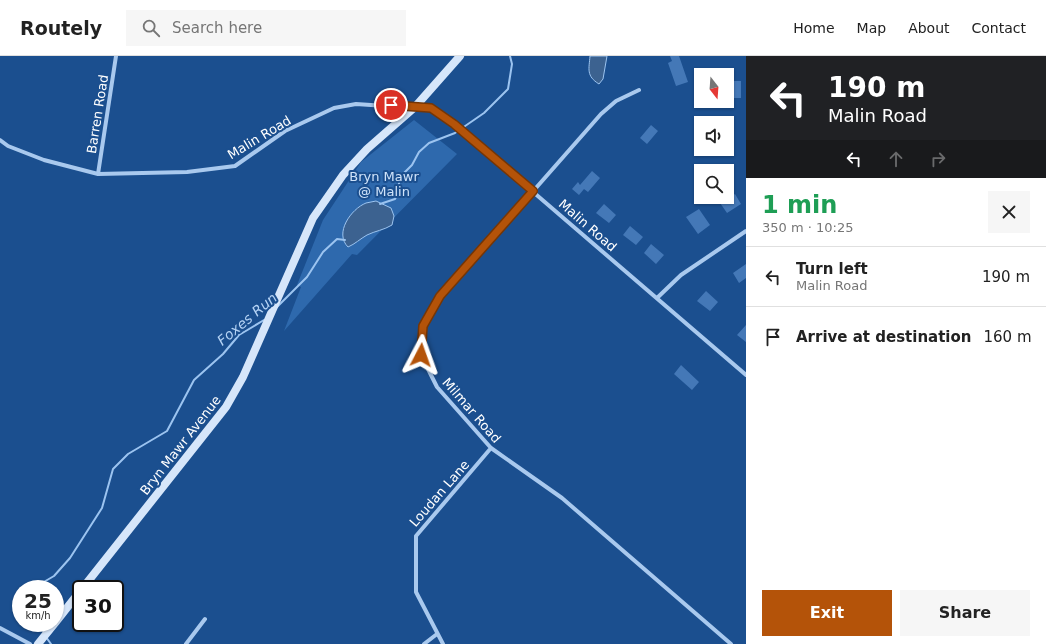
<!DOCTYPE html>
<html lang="en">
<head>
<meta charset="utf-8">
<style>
  :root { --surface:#fff; --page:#f6f6f6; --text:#222; --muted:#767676; --line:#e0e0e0; --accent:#b45309 }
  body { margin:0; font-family:"DejaVu Sans",sans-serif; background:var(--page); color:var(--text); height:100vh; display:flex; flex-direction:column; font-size:15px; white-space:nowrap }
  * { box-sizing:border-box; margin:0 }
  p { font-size:13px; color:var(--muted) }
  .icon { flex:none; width:22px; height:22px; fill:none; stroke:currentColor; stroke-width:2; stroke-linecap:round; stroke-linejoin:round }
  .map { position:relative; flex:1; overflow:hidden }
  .sheet { display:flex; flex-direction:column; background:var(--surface); width:300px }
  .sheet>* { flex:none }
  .hud { background:#202124; color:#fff; overflow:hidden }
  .needle { width:26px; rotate:163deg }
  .tools { position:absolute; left:694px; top:12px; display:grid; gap:8px }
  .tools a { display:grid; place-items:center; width:40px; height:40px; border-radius:0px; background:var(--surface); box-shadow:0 1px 3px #0004; font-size:20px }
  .speed { position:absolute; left:12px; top:524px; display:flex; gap:8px; font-size:20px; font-weight:700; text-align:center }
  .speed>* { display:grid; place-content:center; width:52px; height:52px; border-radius:50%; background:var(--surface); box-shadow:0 1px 3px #0004; line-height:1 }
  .speed small { font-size:10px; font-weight:400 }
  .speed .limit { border:2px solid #111; border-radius:6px; background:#fff; color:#111 }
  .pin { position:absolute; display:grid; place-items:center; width:34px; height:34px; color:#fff; margin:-17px; border:2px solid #fff; border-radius:50%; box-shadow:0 1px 4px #0007 }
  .me { position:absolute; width:44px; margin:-22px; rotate:4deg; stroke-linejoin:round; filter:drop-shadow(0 0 3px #0008) }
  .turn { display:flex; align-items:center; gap:14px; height:84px; padding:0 16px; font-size:18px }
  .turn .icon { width:52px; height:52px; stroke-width:2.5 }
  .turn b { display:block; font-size:28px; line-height:34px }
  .lanes { display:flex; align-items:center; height:38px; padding:0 16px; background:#0003; justify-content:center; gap:20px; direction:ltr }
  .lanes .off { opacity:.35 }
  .round { display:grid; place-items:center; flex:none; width:42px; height:42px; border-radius:0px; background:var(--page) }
  .summary { display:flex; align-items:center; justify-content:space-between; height:68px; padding:0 16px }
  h1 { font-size:24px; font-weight:800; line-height:30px; color:#1e9e55 }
  .button { display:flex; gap:8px; margin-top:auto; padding:8px 16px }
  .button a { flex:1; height:46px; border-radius:0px; background:var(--accent); color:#fff; font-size:16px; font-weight:800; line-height:46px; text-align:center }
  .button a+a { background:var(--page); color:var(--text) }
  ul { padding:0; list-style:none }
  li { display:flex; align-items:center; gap:12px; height:60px; padding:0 16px; border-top:1px solid var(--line) }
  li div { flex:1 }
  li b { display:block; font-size:15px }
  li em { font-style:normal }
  header { display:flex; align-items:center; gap:24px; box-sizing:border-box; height:56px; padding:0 20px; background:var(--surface); border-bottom:1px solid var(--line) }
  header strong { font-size:19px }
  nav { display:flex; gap:22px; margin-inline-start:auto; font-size:14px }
  .search { width:280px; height:36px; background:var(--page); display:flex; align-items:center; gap:10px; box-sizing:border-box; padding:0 14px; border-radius:0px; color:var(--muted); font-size:15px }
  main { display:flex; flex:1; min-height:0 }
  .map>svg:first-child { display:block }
</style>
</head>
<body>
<header>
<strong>Routely</strong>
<div class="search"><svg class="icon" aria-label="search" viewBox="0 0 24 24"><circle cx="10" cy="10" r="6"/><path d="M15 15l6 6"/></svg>Search here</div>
<nav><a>Home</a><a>Map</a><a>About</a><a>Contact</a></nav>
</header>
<main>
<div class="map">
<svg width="746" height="588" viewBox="0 0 746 588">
  <rect width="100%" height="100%" fill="#1b4f8f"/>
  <path fill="#2e69ad" d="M414 64 457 98 357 199 352 198 284 275 301 231 297 229 323 164 361 106Z"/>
  <path fill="#3c6290" stroke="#9cc4f0" d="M590 0H607L603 23 599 28C586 20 589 13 590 0Z
    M376 145 391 152 394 160 392 169C384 174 375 175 367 179 360 183 355 188 348 191 334 177 351 153 366 147 369 146 373 146 376 145Z"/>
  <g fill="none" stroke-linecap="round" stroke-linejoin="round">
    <path stroke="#9cc4f0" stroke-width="2" d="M380 148 395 143 400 132 398 123 412 109 419 96 429 87 455 77 484 57 508 33 512 8 510 0
      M277 251 307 221 323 196 337 183 345 184
      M41 533 42 527 54 520 70 502 102 452 113 413 128 398 167 375 194 324 223 298 239 279 264 264
      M41 567 44 577
      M46 581 51 588"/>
  </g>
  <path fill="#4478b7" d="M670 0H679L688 26 676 30 668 7 672 5Z
    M730 25H741V42H731Z
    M651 69 658 75 647 88 640 82Z
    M592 115 600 122 588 136 584 133 579 139 572 133 578 126 580 129Z
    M735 138 741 148 727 157 718 144 723 141H726L727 143Z
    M604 148 616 159 609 167 596 157Z
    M699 153 710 169 698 178 686 161Z
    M630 170 643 181 636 189 623 179Z
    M651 188 664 199 656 208 644 197Z
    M746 208V222L739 227 733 217Z
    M706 235 718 246 710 255 697 245Z
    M746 269V286L737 279Z
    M681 309 699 326 692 334 674 318Z"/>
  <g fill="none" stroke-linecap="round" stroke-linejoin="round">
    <path stroke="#a9c9ee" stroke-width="4" d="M639 34 616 45 601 58 440 241 423 270 421 299 437 331 491 392 562 442 731 588
      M0 84 8 90 44 104 98 118 187 116 235 110 285 75 334 52 356 48 431 53 454 68 746 319
      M98 118 116 0
      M657 242 681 219 746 175
      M0 572 30 588
      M186 588 205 563
      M424 588 437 578
      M443 588 416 536V480L491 392"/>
    <path stroke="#d6e6fa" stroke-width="8" d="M82 533 226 351 243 321 313 162 343 119 367 93 415 51 460 0
      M55 567 81 534
      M38 588 55 567"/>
  </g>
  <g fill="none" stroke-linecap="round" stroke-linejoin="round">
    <defs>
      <path id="route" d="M391 49 431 52 454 68 533 135 440 240 423 270 421 299"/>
    </defs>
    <use href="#route" stroke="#753606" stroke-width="10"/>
    <use href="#route" stroke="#b45309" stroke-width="7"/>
  </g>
  <g text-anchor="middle" stroke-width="4" stroke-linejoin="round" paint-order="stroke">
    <g font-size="13" fill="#fff" stroke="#1b4f8f">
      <text transform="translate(97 58) rotate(-81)" y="5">Barren Road</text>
      <text transform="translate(259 81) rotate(-31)" y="5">Malin Road</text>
      <text transform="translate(588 169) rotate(41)" y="5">Malin Road</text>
      <text transform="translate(472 354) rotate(49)" y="5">Milmar Road</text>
      <text transform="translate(180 389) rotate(-52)" y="5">Bryn Mawr Avenue</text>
      <text transform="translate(439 437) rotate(-49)" y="5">Loudan Lane</text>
    </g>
    <g font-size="13" fill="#cfe3fa" stroke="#1b4f8f">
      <text x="384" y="125">Bryn Mawr<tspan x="384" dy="15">@ Malin</tspan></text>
    </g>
    <g font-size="14" font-style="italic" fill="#b5d3f5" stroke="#1b4f8f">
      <text transform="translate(247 263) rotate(-40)" y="5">Foxes Run</text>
    </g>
  </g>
</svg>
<div class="tools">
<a><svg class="needle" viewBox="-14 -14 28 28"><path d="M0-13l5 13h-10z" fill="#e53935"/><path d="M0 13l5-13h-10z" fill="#767676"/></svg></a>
<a><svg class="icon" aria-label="sound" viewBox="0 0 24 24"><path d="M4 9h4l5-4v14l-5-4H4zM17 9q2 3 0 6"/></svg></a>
<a><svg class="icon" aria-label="search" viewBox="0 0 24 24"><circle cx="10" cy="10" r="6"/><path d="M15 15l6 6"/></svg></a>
</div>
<div class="speed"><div>25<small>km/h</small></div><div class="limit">30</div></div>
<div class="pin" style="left:391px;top:49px;background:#d93025"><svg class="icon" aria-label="arrive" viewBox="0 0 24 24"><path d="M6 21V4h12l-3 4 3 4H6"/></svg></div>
<svg class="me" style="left:421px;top:299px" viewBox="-20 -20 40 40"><path d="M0-17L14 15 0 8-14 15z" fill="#b45309" stroke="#fff" stroke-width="4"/></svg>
</div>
<section class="sheet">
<div class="hud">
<div class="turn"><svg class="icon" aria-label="left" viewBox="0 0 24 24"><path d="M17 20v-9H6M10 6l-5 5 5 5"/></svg><div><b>190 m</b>Malin Road</div></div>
<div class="lanes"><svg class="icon" aria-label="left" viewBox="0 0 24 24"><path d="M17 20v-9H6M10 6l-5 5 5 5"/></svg><svg class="icon off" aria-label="ahead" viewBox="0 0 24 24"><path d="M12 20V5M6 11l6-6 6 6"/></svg><svg class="icon off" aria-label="right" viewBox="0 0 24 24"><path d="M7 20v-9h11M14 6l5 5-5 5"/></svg></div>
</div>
<div class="summary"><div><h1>1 min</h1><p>350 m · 10:25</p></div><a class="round"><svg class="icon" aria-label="close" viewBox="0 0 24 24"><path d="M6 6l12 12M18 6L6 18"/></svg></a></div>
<ul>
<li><svg class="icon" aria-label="left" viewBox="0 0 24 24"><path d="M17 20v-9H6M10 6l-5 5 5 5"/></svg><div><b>Turn left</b><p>Malin Road</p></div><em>190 m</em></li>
<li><svg class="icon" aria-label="arrive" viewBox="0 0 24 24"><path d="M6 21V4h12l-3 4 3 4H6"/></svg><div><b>Arrive at destination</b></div><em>160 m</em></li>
</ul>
<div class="button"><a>Exit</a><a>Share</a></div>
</section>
</main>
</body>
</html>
